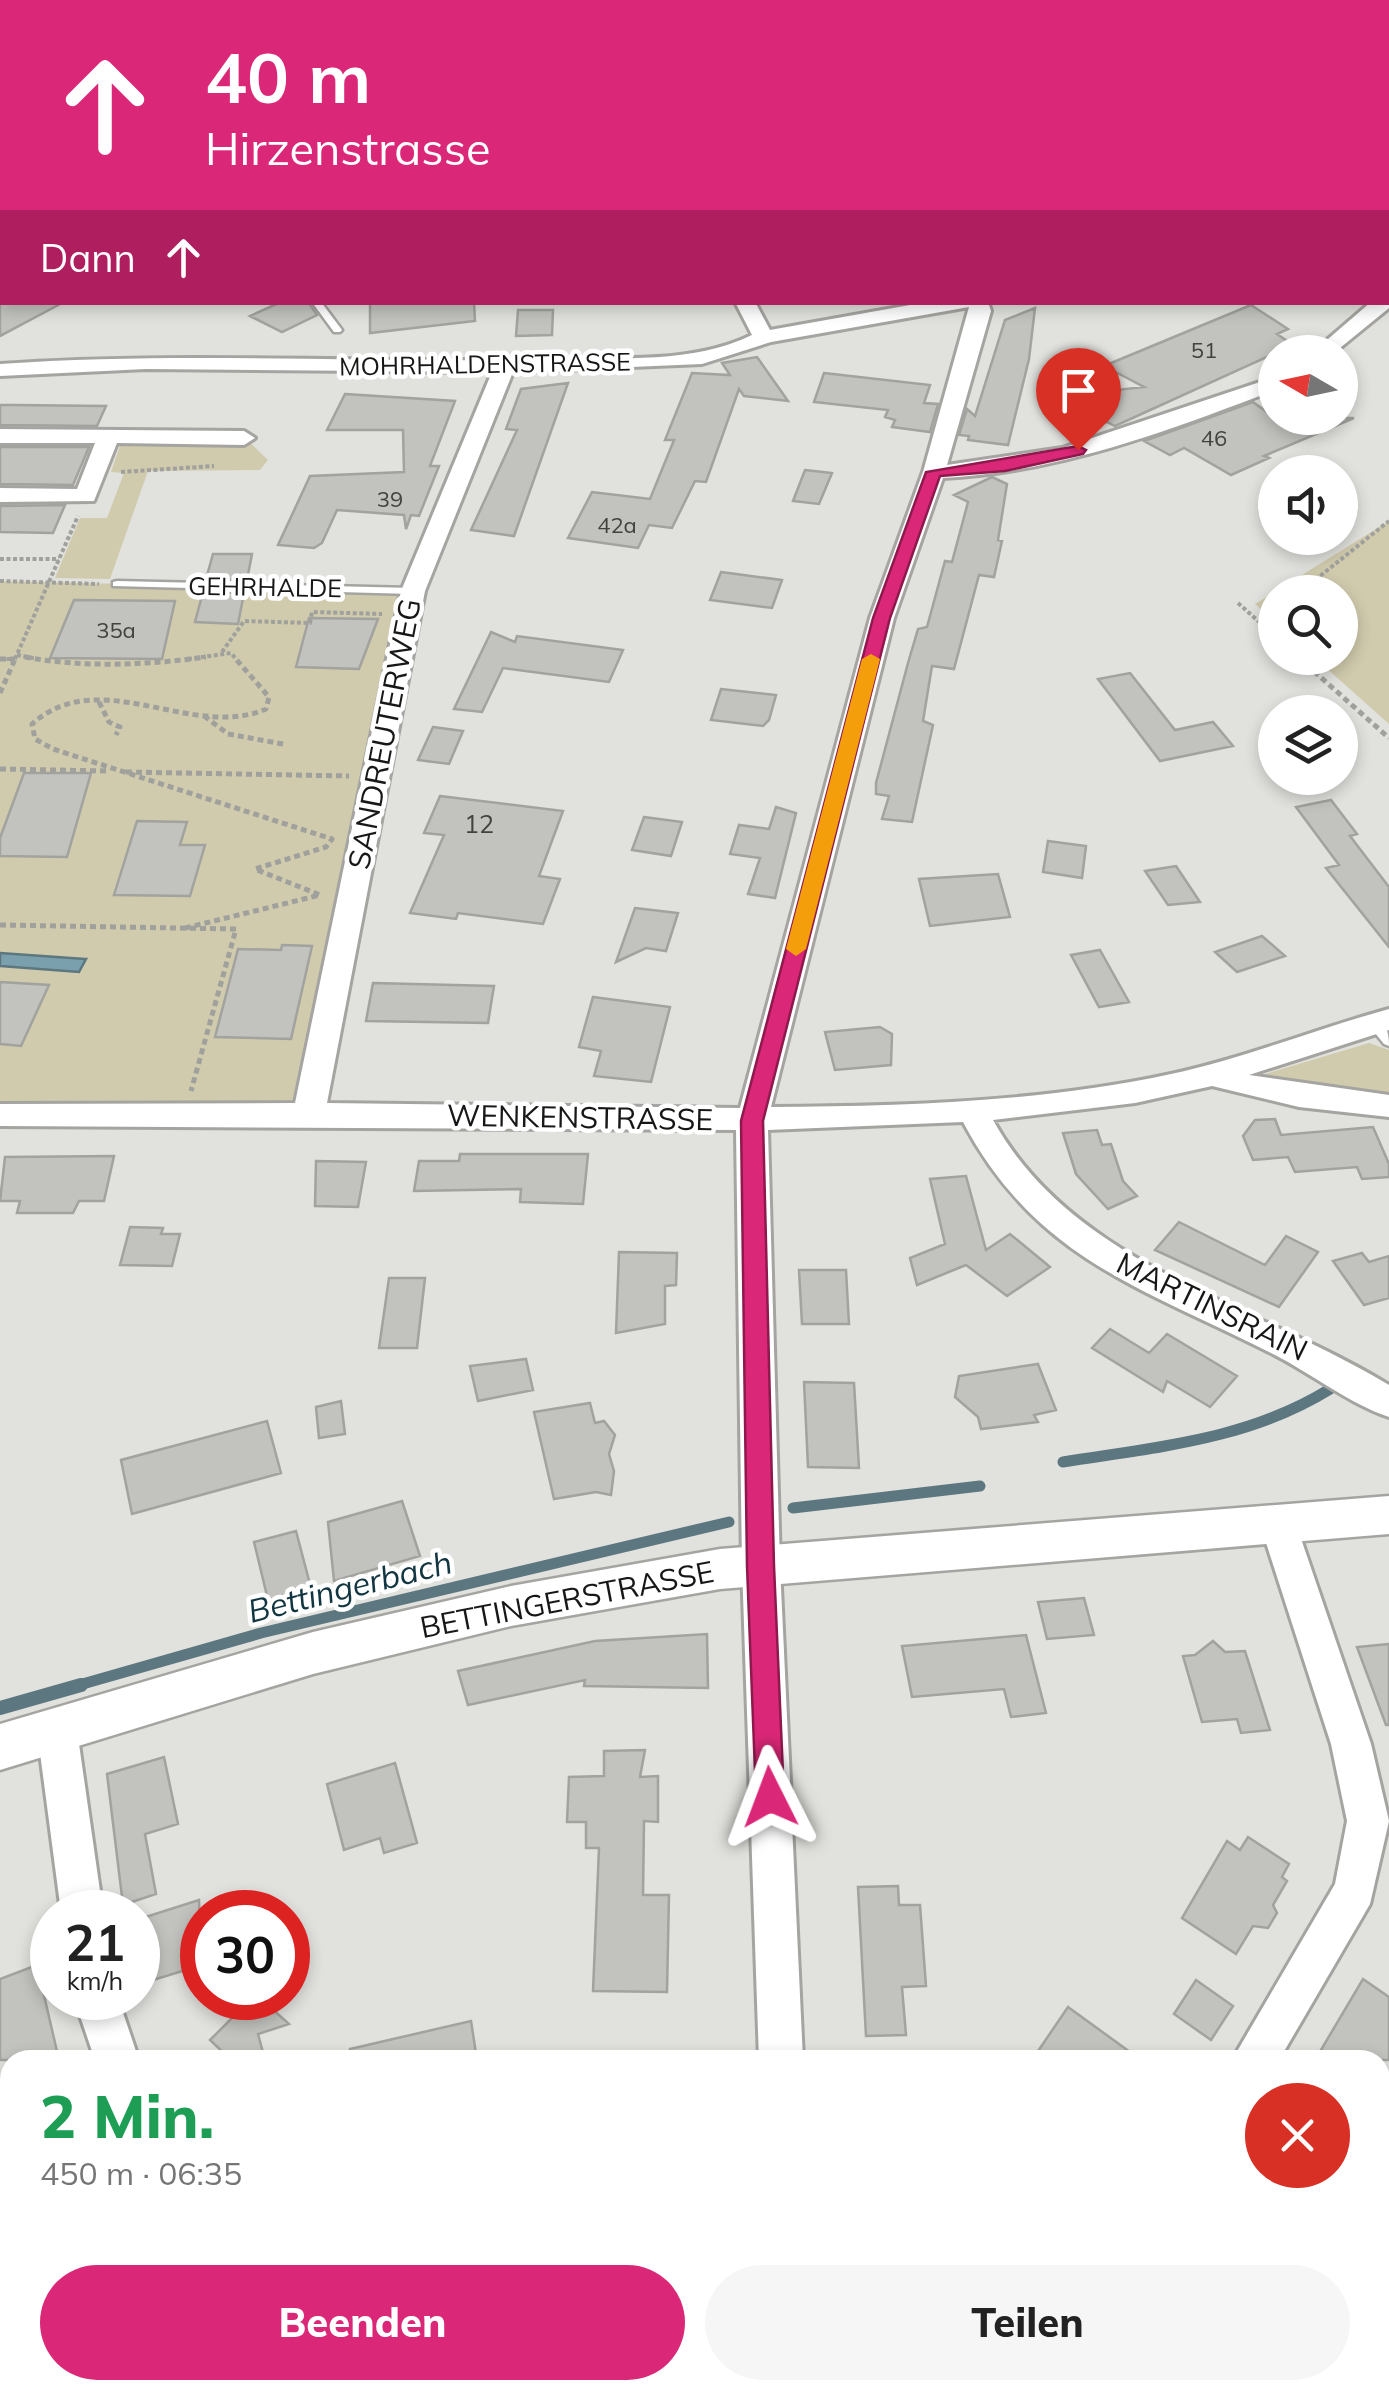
<!DOCTYPE html>
<html lang="de">
<head>
<meta charset="utf-8">
<style>
  :root { --surface:#fff; --page:#f6f6f6; --text:#222; --muted:#767676; --accent:#db2777 }
  body { margin:0; font-family:Mulish,sans-serif; background:var(--page); color:var(--text); height:100vh; display:flex; flex-direction:column; font-size:38px; white-space:nowrap }
  * { box-sizing:border-box; margin:0 }
  p { font-size:32px; color:var(--muted) }
  .icon { flex:none; width:55px; height:55px; fill:none; stroke:currentColor; stroke-width:2; stroke-linecap:round; stroke-linejoin:round }
  .map { position:relative; flex:1; overflow:hidden }
  .side { position:absolute; left:0px; top:2050px; width:1390px; height:350px; display:flex; flex-direction:column; background:var(--surface); border-radius:30px 30px 0 0; box-shadow:0 5px 15px #0003 }
  .side>* { flex:none }
  .guide { position:absolute; left:0px; top:0px; width:1390px; height:305px; box-shadow:0 5px 15px #0003; background:#db2777; color:#fff; overflow:hidden }
  .needle { width:65px; rotate:279deg }
  .fabs { position:absolute; left:1258px; top:335px; display:grid; gap:20px }
  .fabs a { display:grid; place-items:center; width:100px; height:100px; border-radius:50%; background:var(--surface); box-shadow:0 5px 15px #0003; font-size:50px }
  .speed { position:absolute; left:30px; top:1890px; display:flex; gap:20px; font-size:50px; font-weight:700; text-align:center }
  .speed>* { display:grid; place-content:center; width:130px; height:130px; border-radius:50%; background:var(--surface); box-shadow:0 5px 15px #0003; line-height:1 }
  .speed small { font-size:25px; font-weight:400 }
  .speed .limit { border:15px solid #d22; background:#fff; color:#111 }
  .pin { position:absolute; display:grid; place-items:center; width:85px; height:85px; color:#fff; margin:-102px -42px; border-radius:50% 50% 50% 0; rotate:-45deg; box-shadow:0 0 10px #0007 }
  .pin .icon { rotate:45deg }
  .me { position:absolute; width:110px; margin:-55px; rotate:357deg; stroke-linejoin:round; filter:drop-shadow(0 0 8px #0008) }
  .turn { display:flex; align-items:center; gap:35px; height:210px; padding:0 40px; font-size:45px }
  .turn .icon { width:130px; height:130px; stroke-width:2.5 }
  .turn b { display:block; font-size:70px; line-height:85px }
  .then { display:flex; align-items:center; height:95px; padding:0 40px; background:#0003; gap:20px; font-size:38px }
  .round { display:grid; place-items:center; flex:none; width:105px; height:105px; border-radius:52px; background:var(--page) }
  .head { display:flex; align-items:center; justify-content:space-between; height:170px; padding:0 40px }
  h1 { font-size:60px; font-weight:800; line-height:75px; color:#1e9e55 }
  .cta { display:flex; gap:20px; margin-top:auto; padding:20px 40px }
  .cta a { flex:1; height:115px; border-radius:60px; background:var(--accent); color:#fff; font-size:40px; font-weight:800; line-height:115px; text-align:center }
  .cta a+a { background:var(--page); color:var(--text) }
  .map>svg:first-child { display:block }
</style>
</head>
<body>
<div class="map">
<svg width="1389" height="2400" viewBox="0 0 1389 2400">
  <rect width="100%" height="100%" fill="#e1e1dd"/>
  <path fill="#d0cbad" d="M260 0H1389V252L1388 2Z
    M122 440 248 441 268 460 260 470 148 471 110 579 55 578 80 518H107L124 473 111 472Z
    M1389 521V724L1315 658H1340V592H1275V622L1255 604Z
    M0 581 413 591 309 1113 0 1115Z
    M1369 1043 1389 1050V1102L1252 1078Z"/>
  <path fill="#79a0ac" stroke="#5c777f" stroke-width="2.5" d="M0 953 85 959H86L79 972 0 966Z"/>
  <g fill="none" stroke-linecap="round" stroke-linejoin="round">
    <path stroke="#5c777f" stroke-width="5" d="M434 2 439 0"/>
    <path stroke="#5c777f" stroke-width="11" d="M1063 1462C1156 1447 1248 1440 1330 1389
      M793 1508 980 1486
      M72 1687 261 1633 729 1522"/>
    <path stroke="#5c777f" stroke-width="14" d="M0 1708 81 1685"/>
  </g>
  <path fill="#c2c2be" stroke="#a2a29e" stroke-width="2.5" d="M0 302H64L0 336Z
    M281 302H308L317 315 282 332 250 316Z
    M370 302H474L475 321 370 333Z
    M1251 305 1288 329 1277 334 1293 345 1115 426 1107 422 1073 426 1054 397 1144 387 1104 366Z
    M1035 308 1029 359 1008 445 968 440 969 436 959 435 967 409 975 416 1005 320Z
    M518 310H553L552 335 516 336Z
    M757 357 788 401 744 396 739 389 706 482 695 481 672 528 649 525 638 548 568 538 592 492 650 499 674 440H665L692 373 730 375 722 363Z
    M824 373 930 385 924 403 938 404 930 432 892 427 895 420 885 417 888 410 814 402Z
    M568 383 514 536 471 530 517 430 506 429 521 389Z
    M345 394 455 401 430 466H439L419 516 411 515 406 529 404 515 337 510 322 543 314 548 278 545 310 476 404 472 403 430H327Z
    M1253 402 1275 418H1354L1264 456 1269 458 1231 475 1184 448 1170 455 1144 441Z
    M0 405H14L106 406 97 426 0 425Z
    M0 447H89L73 485 0 484Z
    M805 470 832 473 819 504 793 501Z
    M992 477 1007 484 998 540 1002 541 994 577 979 575 954 669 932 666 923 721 933 725 912 822 882 819 889 796 876 794V783L908 663 918 629 927 627 945 561 952 562 968 502 954 495Z
    M65 505 53 533 0 532V506Z
    M213 554H252L247 580 206 579Z
    M721 572 782 580 772 608 710 600Z
    M203 592 244 593 238 624 195 622Z
    M74 600 175 601 162 659 50 658Z
    M309 618 378 619 359 669 296 667Z
    M491 632 515 642 517 636 623 650 609 682 503 668 482 712 454 709Z
    M1130 673 1175 730 1213 722 1233 746 1160 761 1098 679Z
    M721 689 776 695 769 720 763 726 711 720Z
    M433 727 463 731 449 764 418 760Z
    M24 773H91L67 857 0 856V838Z
    M440 796 563 811 539 876 560 879 543 924 458 913 456 919 410 913 444 835 424 833Z
    M1331 800 1357 834 1350 836 1389 887V947L1326 868 1339 865 1296 807Z
    M776 807 796 813 775 898 748 894 760 858 730 854 739 825 769 829Z
    M644 817 682 822 671 856 632 850Z
    M137 821 187 822 180 845H205L190 896 114 895Z
    M1048 841 1086 846 1082 878 1043 872Z
    M1176 866 1200 902 1168 905 1145 871Z
    M998 874 1010 917 930 926 919 879Z
    M635 908 678 913 666 951 646 948 616 962Z
    M1262 936 1285 956 1237 972 1215 952Z
    M282 945 312 946 291 1039 215 1037 238 949 281 950Z
    M1100 950 1129 1002 1099 1007 1071 955Z
    M0 982 49 985 21 1046 0 1044Z
    M373 983 494 986 488 1023 366 1021Z
    M593 997 670 1007 651 1082 594 1076 601 1051 579 1047Z
    M880 1027 892 1034 891 1065 835 1070 825 1032Z
    M1275 1119 1281 1135 1373 1127 1389 1164V1177L1362 1179 1357 1167 1295 1172 1288 1157 1253 1160 1243 1136 1255 1120Z
    M1097 1130 1102 1145 1111 1144 1123 1181 1137 1196 1108 1209 1076 1174 1063 1133Z
    M460 1154H588L583 1204 520 1202 521 1189 414 1191 419 1161H459Z
    M114 1156 104 1201H79L73 1213H17L20 1201H0L5 1157Z
    M316 1161 366 1162 358 1207 315 1206Z
    M966 1176 986 1250 1010 1234 1050 1267 1007 1296 966 1265 917 1285 910 1258 945 1244 930 1179Z
    M1179 1222 1265 1265 1286 1236 1318 1252 1279 1307 1155 1250Z
    M130 1227 163 1228 161 1234H180L172 1266 120 1265Z
    M619 1252 677 1253 676 1285 665 1286V1324L616 1333Z
    M1362 1253 1369 1262 1389 1256V1298L1364 1305 1333 1261Z
    M799 1270H846L849 1324H802Z
    M389 1278H425L417 1348H379Z
    M1110 1329 1149 1353 1167 1334 1237 1376 1210 1407 1167 1381 1163 1392 1092 1348Z
    M526 1359 533 1390 478 1401 470 1366Z
    M1038 1364 1056 1410 1034 1415 1038 1422 981 1429 978 1417 955 1397 959 1376Z
    M804 1382 854 1383 859 1468 808 1467Z
    M341 1401 345 1434 319 1438 316 1407Z
    M590 1403 595 1423 604 1421 615 1435 609 1454 614 1471 611 1495 596 1492 554 1499 534 1412Z
    M267 1421 281 1473 132 1514 121 1460Z
    M402 1501 420 1556 334 1581 328 1522Z
    M296 1531 311 1588 268 1600 254 1542Z
    M1084 1598 1094 1635 1047 1639 1038 1602Z
    M707 1634 708 1688 584 1686 585 1680 468 1705 458 1671 595 1641Z
    M1026 1635 1046 1713 1011 1717 1004 1689 912 1697 902 1646Z
    M1213 1641 1225 1652 1245 1651 1270 1730 1241 1733 1237 1719 1202 1722 1183 1656 1195 1655Z
    M1389 1644V1725H1386L1357 1647Z
    M645 1750 640 1777 658 1776V1822L644 1821 643 1895H669L667 1992 593 1991 599 1848H586V1822H567L569 1777 604 1776V1751Z
    M164 1757 178 1824 145 1834 156 1894 123 1905 107 1774Z
    M395 1763 417 1843 384 1853 380 1838 344 1850 327 1784Z
    M1248 1837 1289 1864 1282 1877 1287 1881 1273 1905 1277 1913 1268 1928 1253 1926 1236 1954 1182 1918 1227 1841 1240 1850Z
    M898 1886 899 1905H920L926 1986 902 1987 906 2035 866 2036 858 1887Z
    M199 1900 202 1965 150 1981 139 1919Z
    M37 1965 59 2060H0V1979Z
    M1363 1979 1389 1997V2060H1315Z
    M1196 1980 1233 2006 1211 2040 1174 2014Z
    M252 1998H260L289 2024 258 2034 265 2060H231L210 2040Z
    M1068 2007 1141 2060H1032Z
    M471 2021 477 2060H351L350 2049Z"/>
  <g fill="none" stroke-linecap="round" stroke-linejoin="round">
    <defs>
      <path id="service" d="M782 0H790L788 2H782Z
        M0 68H2V72H0Z
        M312 302H321L342 330 340 332H334Z
        M117 581 413 588 419 591 413 594 113 586V582Z
        M1374 1018C1387 1022 1389 1034 1389 1046L1384 1044 1367 1023Z"/>
      <path id="minor" d="M2 215V227L0 228V216Z
        M1388 254H1389V267H1388Z
        M1389 297V308L1335 352H1313L1371 302H1388Z
        M735 302H755L770 330 927 302H988L991 311 947 465 1062 448 1275 377V390C1167 431 1060 472 943 478L894 618 771 1107C901 1106 1044 1102 1171 1074 1245 1058 1316 1029 1389 1009V1030L1249 1075 1389 1095V1117L1299 1107 1212 1086 1135 1103 993 1120C1074 1267 1255 1303 1389 1385V1417C1350 1404 1312 1374 1275 1355 1144 1288 1037 1261 963 1122L768 1130 780 1566 803 2060H759L742 1566 736 1130 0 1126V1104L295 1103 401 591 492 372 146 369 0 376V364C186 351 371 364 557 359 621 357 693 364 752 335ZM969 307 923 472 870 618 740 1108 327 1103 425 591 513 372 702 364 771 342Z
        M0 429 244 431 255 438 244 445 117 443 94 501 0 502V488L77 489 95 443H0Z
        M1278 1508 1291 1513 1296 1524 1371 1744 1389 1821 1370 1904 1279 2060H1232L1335 1884 1347 1821 1331 1744 1260 1524 1265 1513Z
        M57 1712 71 1717 77 1730 103 1912H61L37 1730 43 1717Z
        M74 1998H118L139 2060H95Z
        M549 2390H631L635 2400H553Z
        M770 2390H818V2400H770Z"/>
      <path id="tertiary" d="M1389 1496V1534L720 1589 511 1626 313 1674 0 1770V1724L313 1632 511 1586 720 1549Z"/>
    </defs>
    <use href="#service" stroke="#a5a4a1" stroke-width="5"/>
    <use href="#minor" stroke="#a5a4a1" stroke-width="6"/>
    <use href="#tertiary" stroke="#a5a4a1" stroke-width="5"/>
    <path stroke="#a0a09d" stroke-width="4" stroke-dasharray="4 2.5" stroke-linecap="butt" d="M302 0 316 2
      M121 472 214 466
      M0 559H59
      M0 581 99 584
      M1300 592 1389 521
      M1238 603 1275 636
      M1261 624 1275 613
      M222 652 244 621 310 623 312 612 382 614
      M17 655 38 659
      M0 659H15
      M15 659 78 516
      M188 659 231 653 236 659"/>
    <path stroke="#a0a09d" stroke-width="5" stroke-dasharray="6 4" stroke-linecap="butt" d="M25 657C84 668 147 665 206 657
      M1299 658 1389 738
      M0 659H15
      M0 693 16 657
      M99 702 109 722 120 727 116 735
      M204 716 228 734 283 744
      M0 769 109 771
      M126 772 349 776
      M0 925 236 929 191 1091
      M185 928 320 895 255 869 326 847 332 839 53 749 35 739 32 724C100 663 192 741 266 709L269 697 234 657"/>
    <path stroke="#a0a09d" stroke-width="9" stroke-dasharray="10 6" stroke-linecap="butt" d="M893 2390 894 2400"/>
    <use href="#service" fill="#fff" fill-rule="evenodd"/>
    <use href="#minor" fill="#fff" fill-rule="evenodd"/>
    <use href="#tertiary" fill="#fff" fill-rule="evenodd"/>
  </g>
  <path fill="#db2777" stroke="#8e194d" stroke-width="2.5" d="M1078 446 1086 450 1083 454 1005 471 940 476 890 618 763 1121 774 1566 784 1797 780 1807 770 1811 760 1807 756 1797 747 1566 741 1121 873 618 926 472Z"/>
  <path fill="#f59e0b" d="M871 654 880 659 806 949 796 956 786 949 862 659Z"/>
  <g text-anchor="middle" stroke-width="9" stroke-linejoin="round" paint-order="stroke">
    <g font-size="22" fill="#424240">
      <text x="1204" y="358">51</text>
      <text x="1214" y="446">46</text>
      <text x="390" y="507">39</text>
      <text x="617" y="533">42a</text>
      <text x="116" y="638">35a</text>
    </g>
    <g font-size="25" fill="#171716" stroke="#fff">
      <text transform="translate(485 364) rotate(-1)" y="9">MOHRHALDENSTRASSE</text>
      <text transform="translate(265 587) rotate(1)" y="9">GEHRHALDE</text>
    </g>
    <g font-size="25" fill="#424240">
      <text x="479" y="833">12</text>
    </g>
    <g font-size="30" fill="#171716" stroke="#fff">
      <text transform="translate(385 734) rotate(-79)" y="10">SANDREUTERWEG</text>
      <text transform="translate(580 1118) rotate(1)" y="10">WENKENSTRASSE</text>
      <text transform="translate(1212 1307) rotate(26)" y="10">MARTINSRAIN</text>
      <text transform="translate(567 1600) rotate(-11)" y="10">BETTINGERSTRASSE</text>
    </g>
    <g font-size="32" font-style="italic" fill="#113641" stroke="#fff">
      <text transform="translate(350 1587) rotate(-14)" y="11">Bettingerbach</text>
    </g>
  </g>
</svg>
<div class="fabs">
<a><svg class="needle" viewBox="-14 -14 28 28"><path d="M0-13l5 13h-10z" fill="#e53935"/><path d="M0 13l5-13h-10z" fill="#767676"/></svg></a>
<a><svg class="icon" aria-label="sound" viewBox="0 0 24 24"><path d="M4 9h4l5-4v14l-5-4H4zM17 9q2 3 0 6"/></svg></a>
<a><svg class="icon" aria-label="search" viewBox="0 0 24 24"><circle cx="10" cy="10" r="6"/><path d="M15 15l6 6"/></svg></a>
<a><svg class="icon" aria-label="layers" viewBox="0 0 24 24"><path d="M12 4l9 5-9 5-9-5zM3 14l9 5 9-5"/></svg></a>
</div>
<div class="speed"><div>21<small>km/h</small></div><div class="limit">30</div></div>
<div class="pin" style="left:1078px;top:450px;background:#d93025"><svg class="icon" aria-label="arrive" viewBox="0 0 24 24"><path d="M6 21V4h12l-3 4 3 4H6"/></svg></div>
<svg class="me" style="left:770px;top:1797px" viewBox="-20 -20 40 40"><path d="M0-17L14 15 0 8-14 15z" fill="#db2777" stroke="#fff" stroke-width="4"/></svg>
<div class="guide">
<div class="turn"><svg class="icon" aria-label="ahead" viewBox="0 0 24 24"><path d="M12 20V5M6 11l6-6 6 6"/></svg><div><b>40 m</b>Hirzenstrasse</div></div>
<div class="then">Dann<svg class="icon" aria-label="ahead" viewBox="0 0 24 24"><path d="M12 20V5M6 11l6-6 6 6"/></svg></div>
</div>
<section class="side">
<div class="head"><div><h1>2 Min.</h1><p>450 m · 06:35</p></div><a class="round" style="background:#d93025;color:#fff"><svg class="icon" aria-label="close" viewBox="0 0 24 24"><path d="M6 6l12 12M18 6L6 18"/></svg></a></div>
<div class="cta"><a>Beenden</a><a>Teilen</a></div>
</section>
</div>
</body>
</html>
